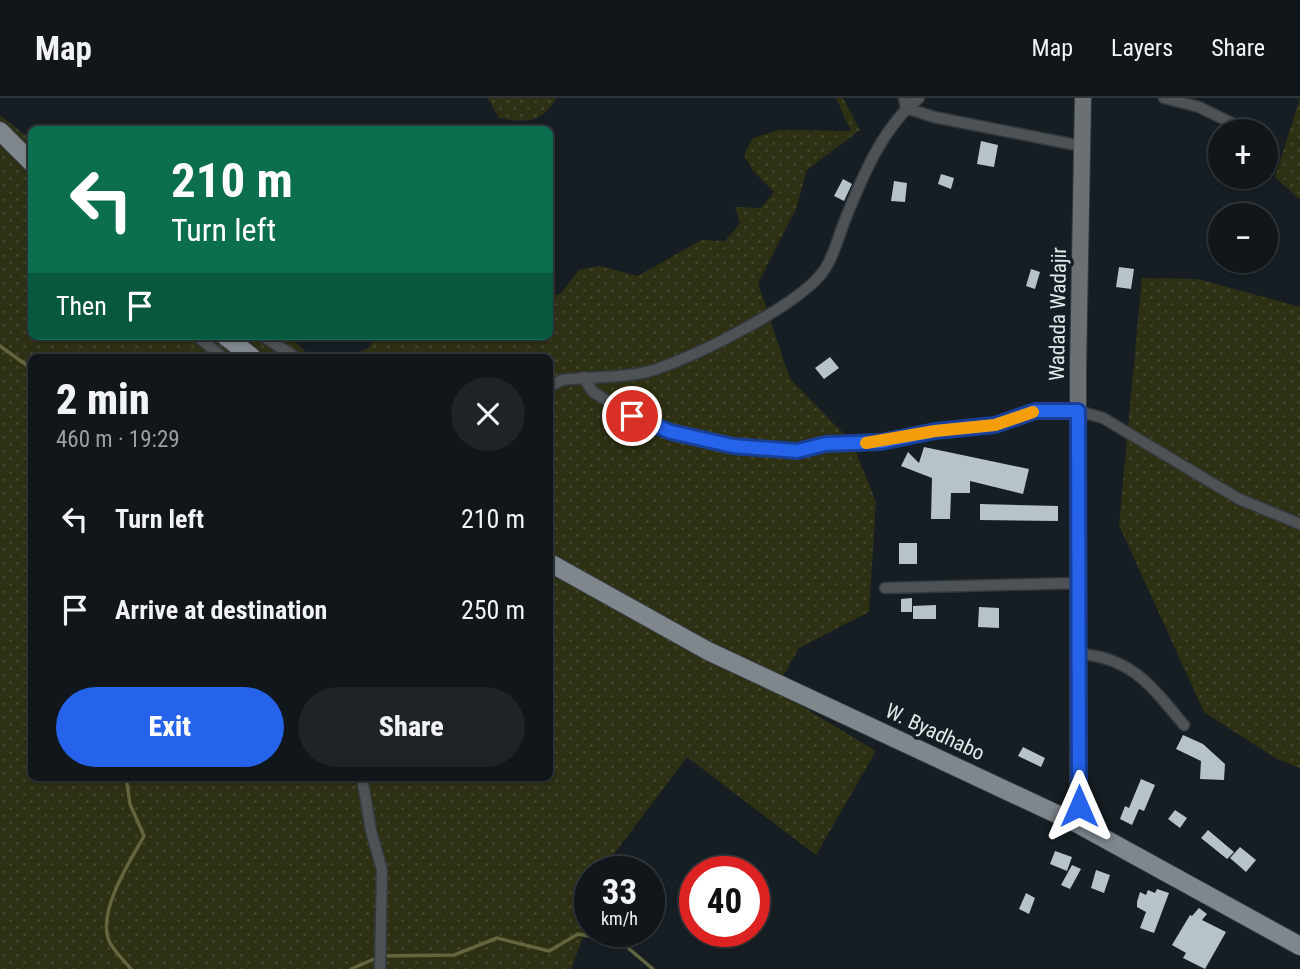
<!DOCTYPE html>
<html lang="en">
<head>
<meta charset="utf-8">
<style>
  :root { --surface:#10161a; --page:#1e2327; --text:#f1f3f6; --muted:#9c9fa2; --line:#303539; --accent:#2563eb }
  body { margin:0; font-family:"Roboto Condensed",sans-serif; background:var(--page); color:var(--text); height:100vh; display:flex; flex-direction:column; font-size:26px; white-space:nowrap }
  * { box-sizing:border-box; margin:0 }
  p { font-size:23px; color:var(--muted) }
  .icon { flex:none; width:38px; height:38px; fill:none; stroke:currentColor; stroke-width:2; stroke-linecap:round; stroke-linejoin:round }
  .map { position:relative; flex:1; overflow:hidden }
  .side { position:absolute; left:28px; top:256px; width:525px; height:427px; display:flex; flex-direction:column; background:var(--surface); border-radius:10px; box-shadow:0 2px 5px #0004,0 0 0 2px var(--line) }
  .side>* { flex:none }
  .hud { position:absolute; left:28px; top:28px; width:525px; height:214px; border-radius:10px; box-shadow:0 2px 5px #0004,0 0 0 2px var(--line); background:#0b6e4f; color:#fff; overflow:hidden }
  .tools { position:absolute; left:1208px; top:21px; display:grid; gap:14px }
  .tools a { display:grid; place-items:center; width:70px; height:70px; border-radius:50%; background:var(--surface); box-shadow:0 2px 5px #0004,0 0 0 2px var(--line); font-size:35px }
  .speed { position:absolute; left:574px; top:758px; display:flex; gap:14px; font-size:35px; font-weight:700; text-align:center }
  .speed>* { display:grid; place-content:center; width:91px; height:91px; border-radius:50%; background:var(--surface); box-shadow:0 2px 5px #0004,0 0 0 2px var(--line); line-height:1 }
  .speed small { font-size:18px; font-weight:400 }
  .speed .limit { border:10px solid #d22; background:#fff; color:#111 }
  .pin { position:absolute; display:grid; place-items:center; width:60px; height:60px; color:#fff; margin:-30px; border:4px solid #fff; border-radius:50%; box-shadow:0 2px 7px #0007 }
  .me { position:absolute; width:77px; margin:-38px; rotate:0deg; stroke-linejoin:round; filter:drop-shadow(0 0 5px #0008) }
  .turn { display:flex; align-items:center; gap:24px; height:147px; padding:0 28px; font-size:32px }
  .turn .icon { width:91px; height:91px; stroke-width:2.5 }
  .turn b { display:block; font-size:49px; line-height:60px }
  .then { display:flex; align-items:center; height:66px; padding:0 28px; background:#0003; gap:14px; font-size:26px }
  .round { display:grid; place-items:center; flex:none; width:74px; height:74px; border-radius:37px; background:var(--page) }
  .headline { display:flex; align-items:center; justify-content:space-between; height:119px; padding:0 28px }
  h1 { font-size:42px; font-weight:800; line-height:52px }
  .action { display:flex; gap:14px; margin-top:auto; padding:14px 28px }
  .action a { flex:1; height:80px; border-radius:42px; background:var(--accent); color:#fff; font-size:28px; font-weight:800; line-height:80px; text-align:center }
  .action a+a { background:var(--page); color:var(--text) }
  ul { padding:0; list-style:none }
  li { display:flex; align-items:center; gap:21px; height:91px; padding:0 28px }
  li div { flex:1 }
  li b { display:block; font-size:26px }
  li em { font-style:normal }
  header { display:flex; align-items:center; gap:42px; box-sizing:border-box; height:98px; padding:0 35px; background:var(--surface); border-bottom:2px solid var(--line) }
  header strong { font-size:33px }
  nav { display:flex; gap:38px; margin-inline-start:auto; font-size:24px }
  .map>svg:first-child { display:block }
</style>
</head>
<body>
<header>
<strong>Map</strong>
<nav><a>Map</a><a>Layers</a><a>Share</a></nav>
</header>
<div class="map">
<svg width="1300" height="871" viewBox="0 0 1300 871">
  <defs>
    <pattern id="grass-dots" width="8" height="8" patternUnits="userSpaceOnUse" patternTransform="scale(1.75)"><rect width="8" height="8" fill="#2e3013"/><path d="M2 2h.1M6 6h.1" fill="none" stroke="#42442a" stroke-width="1.8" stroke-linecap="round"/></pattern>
  </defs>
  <rect width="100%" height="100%" fill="#161e23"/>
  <path fill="url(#grass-dots)" d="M488 0H556C543 25 525 25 499 20Z
    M836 0H843L860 32 807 72 796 111 758 185 790 281 852 344 876 404 869 514 799 550 775 592 876 653 816 757 687 659 613 757 607 773 590 774V820L571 871H0V17L31 42 32 238H288L306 254 336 259H32V679H550V259H345L369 250 374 238H550V199L561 195 579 172 600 168 638 178 701 142 725 143 740 125 735 109 761 110 774 94 753 73 744 57 753 40 779 32 851 33Z
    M1300 0V102L1275 79Z
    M1142 180 1198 181 1300 209V670L1275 660 1204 614 1119 427Z"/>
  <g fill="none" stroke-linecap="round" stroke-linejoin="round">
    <path stroke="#62653d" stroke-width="3.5" d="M0 248 32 271
      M126 679 130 706 144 738C130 763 99 811 108 840 111 851 124 862 131 871
      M351 871 381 858 454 857 497 840 549 853 578 836 621 844 653 871"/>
  </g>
  <path fill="#b8c2c9" d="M981 43 998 47 994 69 977 66Z
    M941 76 954 80 951 91 938 86Z
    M843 81 852 86 844 103 834 98Z
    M894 83 907 85 905 104 891 103Z
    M1119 169 1134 171 1131 191 1116 189Z
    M1031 171 1040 174 1035 191 1026 188Z
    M830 259 839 270 824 281 815 270Z
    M924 349 1029 371 1023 396 970 383V395H951L950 421H931L932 380 901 368 908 354 919 365Z
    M980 406 1058 408V423L980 422Z
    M899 445H917V466H899Z
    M912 500V514H901V501Z
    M936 507V521H913V508Z
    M979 509 999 510V530L978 529Z
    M1183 637 1203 646 1225 666 1224 682 1200 681 1201 663 1176 651Z
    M1023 649 1045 660 1041 669 1018 658Z
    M1141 681 1155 687 1144 713 1139 711 1132 727 1120 721 1125 708 1129 710Z
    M1175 712 1187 720 1180 730 1168 721Z
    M1208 732 1234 754 1227 761 1201 740Z
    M1240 749 1256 762 1246 774 1230 760Z
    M1055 753 1072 759 1067 773 1050 766Z
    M1072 767 1081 771 1070 791 1061 787Z
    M1096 772 1110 777 1104 795 1091 790Z
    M1157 791 1169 795 1154 835 1140 830 1146 814 1137 809V804L1140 794 1146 797 1148 792 1155 795Z
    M1026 795 1035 800 1029 816 1019 811Z
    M1199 810 1207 816 1202 822 1226 834 1205 871 1183 860 1186 855 1172 847 1190 817 1192 818Z"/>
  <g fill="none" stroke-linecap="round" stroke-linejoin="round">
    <defs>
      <path id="street" d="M904 0 906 10 934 19 1081 48
        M1164 0 1199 9 1238 28
        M197 238 222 259
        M263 238 295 259
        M583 279 593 294 632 318 671 334 733 348 797 353 826 346 881 344 935 333 995 327 1035 313H1078L1103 320 1239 401 1300 426
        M550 288 562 282C593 278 628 281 657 271 699 256 801 207 825 171 833 159 838 141 843 127 860 84 882 29 919 0
        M885 490 1079 485
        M1079 556C1132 559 1153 590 1184 627
        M362 679 371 733 382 772 380 871"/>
      <path id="secondary" d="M1078 726V271L1083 0"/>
      <path id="primary" d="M0 33 32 65
        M225 238 252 259
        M550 465 708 553 1078 726 1300 848"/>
    </defs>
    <use href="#street" stroke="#333a3f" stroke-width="13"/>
    <use href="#secondary" stroke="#333a3f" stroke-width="18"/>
    <use href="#primary" stroke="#333a3f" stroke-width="20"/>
    <use href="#street" stroke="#4e5255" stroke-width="10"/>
    <use href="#secondary" stroke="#6a7074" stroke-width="16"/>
    <use href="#primary" stroke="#7f878d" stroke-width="18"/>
  </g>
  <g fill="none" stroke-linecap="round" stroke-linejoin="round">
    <defs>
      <path id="route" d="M632 318 671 334 733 348 797 353 826 346 881 344 935 333 995 327 1035 313H1078L1079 708"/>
    </defs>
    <use href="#route" stroke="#184099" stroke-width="18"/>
    <use href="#route" stroke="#2563eb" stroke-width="12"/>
    <path stroke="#f59e0b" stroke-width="12" d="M866 345 935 333 995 327 1033 314"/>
  </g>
  <g text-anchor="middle" stroke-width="7" stroke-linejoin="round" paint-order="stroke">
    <g font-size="21" fill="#e3e8eb" stroke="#161e23">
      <text transform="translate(1058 216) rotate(-89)" y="7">Wadada Wadajir</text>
      <text transform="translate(935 634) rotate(25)" y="7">W. Byadhabo</text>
    </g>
  </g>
</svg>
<div class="tools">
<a>+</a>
<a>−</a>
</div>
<div class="speed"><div>33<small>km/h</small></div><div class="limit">40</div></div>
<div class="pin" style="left:632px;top:318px;background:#d93025"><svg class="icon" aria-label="arrive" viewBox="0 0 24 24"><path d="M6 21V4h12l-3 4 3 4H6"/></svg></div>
<svg class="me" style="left:1079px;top:708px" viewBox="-20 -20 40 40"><path d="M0-17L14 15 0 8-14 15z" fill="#2563eb" stroke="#fff" stroke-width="4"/></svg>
<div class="hud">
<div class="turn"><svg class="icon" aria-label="left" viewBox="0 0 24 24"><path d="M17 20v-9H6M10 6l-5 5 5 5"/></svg><div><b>210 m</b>Turn left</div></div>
<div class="then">Then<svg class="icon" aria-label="arrive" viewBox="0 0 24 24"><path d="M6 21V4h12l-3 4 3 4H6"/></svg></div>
</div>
<section class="side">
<div class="headline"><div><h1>2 min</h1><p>460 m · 19:29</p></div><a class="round"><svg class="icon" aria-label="close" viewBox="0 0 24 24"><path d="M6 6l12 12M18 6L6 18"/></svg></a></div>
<ul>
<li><svg class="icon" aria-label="left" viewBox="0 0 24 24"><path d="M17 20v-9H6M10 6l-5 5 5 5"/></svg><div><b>Turn left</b></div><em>210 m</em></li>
<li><svg class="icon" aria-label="arrive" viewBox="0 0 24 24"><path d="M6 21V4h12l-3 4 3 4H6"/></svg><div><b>Arrive at destination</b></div><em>250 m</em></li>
</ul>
<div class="action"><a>Exit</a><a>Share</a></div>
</section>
</div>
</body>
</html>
